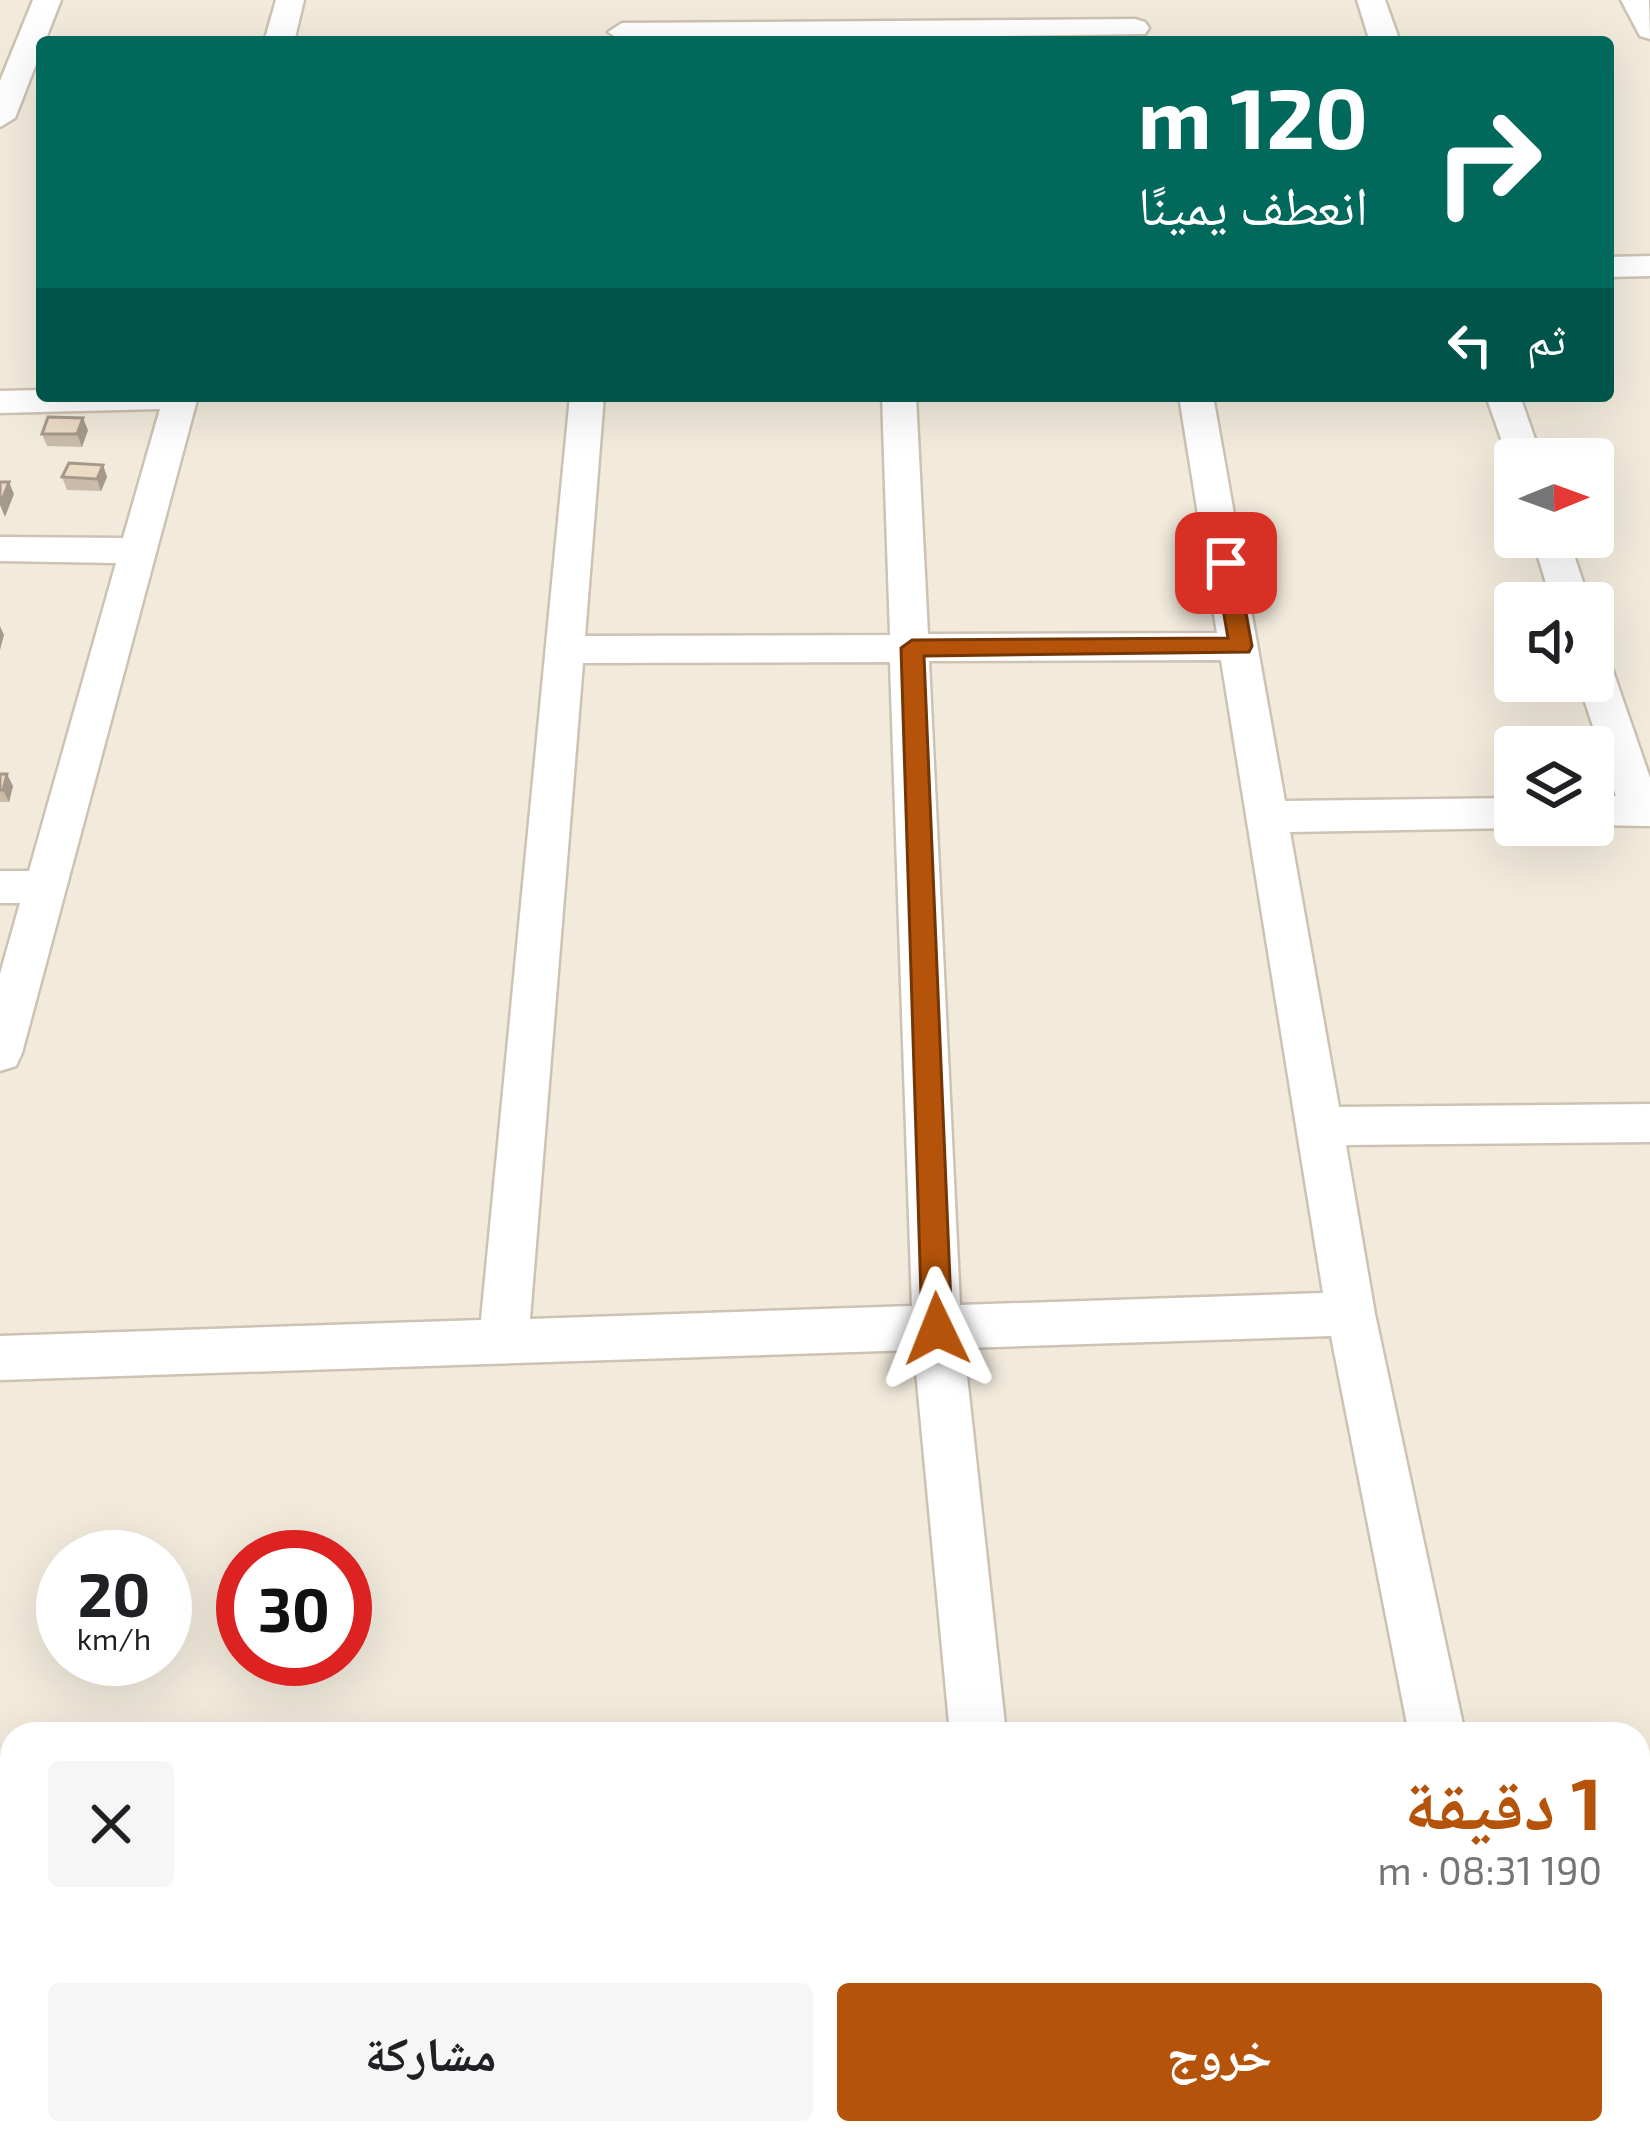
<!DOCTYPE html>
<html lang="ar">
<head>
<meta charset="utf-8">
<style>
  :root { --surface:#fff; --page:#f6f6f6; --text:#202124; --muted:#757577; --accent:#b45309 }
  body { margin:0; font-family:"Exo 2","Noto Naskh Arabic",sans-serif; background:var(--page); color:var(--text); direction:rtl; height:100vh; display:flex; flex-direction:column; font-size:45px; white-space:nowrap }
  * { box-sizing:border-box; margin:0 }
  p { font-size:39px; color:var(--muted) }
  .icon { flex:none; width:66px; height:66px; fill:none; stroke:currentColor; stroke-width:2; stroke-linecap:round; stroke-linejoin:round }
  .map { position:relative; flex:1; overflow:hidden; direction:ltr }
  .side { position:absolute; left:0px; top:1722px; width:1650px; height:423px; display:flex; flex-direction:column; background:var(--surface); border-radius:36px 36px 0 0; box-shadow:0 12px 48px #0002; direction:rtl }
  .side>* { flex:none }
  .guide { position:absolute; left:36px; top:36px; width:1578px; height:366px; border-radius:12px; box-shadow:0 12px 48px #0002; direction:rtl; background:#00695c; color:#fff; overflow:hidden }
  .needle { width:78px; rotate:89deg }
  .buttons { position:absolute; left:1494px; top:438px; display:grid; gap:24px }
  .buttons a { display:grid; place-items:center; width:120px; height:120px; border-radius:12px; background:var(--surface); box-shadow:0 12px 48px #0002; font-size:60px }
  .speed { position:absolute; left:36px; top:1530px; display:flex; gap:24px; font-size:60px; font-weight:700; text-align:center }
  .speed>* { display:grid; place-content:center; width:156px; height:156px; border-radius:50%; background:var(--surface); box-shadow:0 12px 48px #0002; line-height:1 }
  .speed small { font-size:30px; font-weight:400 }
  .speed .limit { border:18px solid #d22; background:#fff; color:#111 }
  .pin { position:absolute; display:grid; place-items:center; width:102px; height:102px; color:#fff; margin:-51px; border-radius:24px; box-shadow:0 6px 18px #0006 }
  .me { position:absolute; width:132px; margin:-66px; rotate:358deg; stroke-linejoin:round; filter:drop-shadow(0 0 9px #0008) }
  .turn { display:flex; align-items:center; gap:42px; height:252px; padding:0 48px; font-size:54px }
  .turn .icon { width:156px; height:156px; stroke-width:2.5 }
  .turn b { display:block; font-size:84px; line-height:102px }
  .then { display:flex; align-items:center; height:114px; padding:0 48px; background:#0003; gap:24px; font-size:45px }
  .round { display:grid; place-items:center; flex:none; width:126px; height:126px; border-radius:12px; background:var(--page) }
  .headline { display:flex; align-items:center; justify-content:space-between; height:204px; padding:0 48px }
  h1 { font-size:72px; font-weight:700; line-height:90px; color:var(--accent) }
  .cta { display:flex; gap:24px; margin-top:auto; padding:24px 48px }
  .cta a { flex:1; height:138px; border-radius:12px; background:var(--accent); color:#fff; font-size:48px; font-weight:700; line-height:138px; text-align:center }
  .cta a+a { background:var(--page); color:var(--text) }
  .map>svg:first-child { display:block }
</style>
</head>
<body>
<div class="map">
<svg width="1650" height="2143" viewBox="0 0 1650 2143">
  <rect width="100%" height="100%" fill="#fbf8ed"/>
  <path fill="#f2ebdc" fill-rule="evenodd" d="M0 0H1650V2143H0ZM42 42H1608V396H42ZM1515 459H1593V537H1515ZM1515 603H1593V681H1515ZM1515 747H1593V825H1515ZM63 1557H165V1659H63ZM243 1557H345V1659H243ZM12 1734H1638V2133H12Z"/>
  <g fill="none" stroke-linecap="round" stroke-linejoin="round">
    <defs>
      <path id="street" d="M33 0H61L15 118 0 127V81Z
        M276 0H304L294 42H264Z
        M1357 0H1385L1400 42H1370Z
        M1621 0H1649L1650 39 1640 36Z
        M1135 19 1145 22 1149 28 1145 34 622 41 608 32 622 23Z
        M1650 256V276L1608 277V257Z
        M42 390V396H198L22 1053 16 1066 0 1071V974L20 903H0V871H29L116 563 0 561V537L123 538 160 409 0 413V391Z
        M570 396H604L585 636 890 635 882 396H916L928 634 1217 633 1179 396H1213L1285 801 1515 798V825H1526L1515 828 1290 832 1339 1107 1650 1104V1142L1346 1145 1375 1314 1465 1734H1409L1331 1336 964 1348 1006 1734H950L914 1350 0 1380V1336L481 1320ZM1221 660 1323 1293 960 1305 929 661ZM890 662 912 1306 530 1319 583 663Z
        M1486 396H1520L1542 459H1515V468L1511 467Z
        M1532 537H1568L1590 603H1552Z
        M1593 654 1607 658 1612 668 1650 778V826L1586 825H1593V797L1616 796 1578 681H1593Z
        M988 2133H1050L1051 2143H989Z
        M1487 2133H1549L1551 2143H1489Z"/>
    </defs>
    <use href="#street" stroke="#cdc2b3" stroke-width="5"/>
    <use href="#street" fill="#fff" fill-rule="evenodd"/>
  </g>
  <path fill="#cbbca9" d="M88 430 82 447 47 446 42 434Z
    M103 465 107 477 101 491 67 490 62 477Z
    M0 774 13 786 9 802H0Z"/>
  <path fill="#a5998a" d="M83 418 88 430 82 447 77 434Z
    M103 465 107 477 101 491 97 479Z
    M9 482 14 494 5 517 0 505Z
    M0 626 4 635 0 650Z
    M7 774 13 786 9 802 3 790Z"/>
  <path fill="#ecdbc5" stroke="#a5998a" stroke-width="3" d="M48 417 83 418 77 434H42Z
    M69 463 103 465 97 479 62 477Z
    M0 482H9L0 505Z
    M0 774H7L3 790H0Z"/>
  <path fill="#b45309" stroke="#753606" stroke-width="3" d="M1226 555 1237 563 1252 646 1249 652 924 656 952 1329 947 1338 937 1342 926 1338 922 1329 901 648 912 640 1228 638 1215 563Z"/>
</svg>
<div class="buttons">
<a><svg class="needle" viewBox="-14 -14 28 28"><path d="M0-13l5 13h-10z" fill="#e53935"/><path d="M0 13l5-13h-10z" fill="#757577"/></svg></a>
<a><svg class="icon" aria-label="sound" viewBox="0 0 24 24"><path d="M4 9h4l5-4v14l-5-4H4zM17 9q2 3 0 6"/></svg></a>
<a><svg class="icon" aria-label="layers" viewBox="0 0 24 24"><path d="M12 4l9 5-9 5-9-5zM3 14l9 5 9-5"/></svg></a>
</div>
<div class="speed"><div>20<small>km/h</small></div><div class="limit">30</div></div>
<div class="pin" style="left:1226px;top:563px;background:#d93025"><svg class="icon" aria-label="arrive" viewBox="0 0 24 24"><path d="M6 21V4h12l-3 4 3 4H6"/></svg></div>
<svg class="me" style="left:937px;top:1329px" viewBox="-20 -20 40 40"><path d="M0-17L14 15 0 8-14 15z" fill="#b45309" stroke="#fff" stroke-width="4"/></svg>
<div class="guide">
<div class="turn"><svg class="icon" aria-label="right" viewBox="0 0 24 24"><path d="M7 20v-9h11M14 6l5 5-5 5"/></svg><div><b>120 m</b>انعطف يمينًا</div></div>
<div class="then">ثم<svg class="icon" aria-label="left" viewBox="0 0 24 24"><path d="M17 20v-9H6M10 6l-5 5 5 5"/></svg></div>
</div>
<section class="side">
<div class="headline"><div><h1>1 دقيقة</h1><p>190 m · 08:31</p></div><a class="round"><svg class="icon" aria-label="close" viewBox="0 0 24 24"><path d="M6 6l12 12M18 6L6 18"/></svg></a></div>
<div class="cta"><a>خروج</a><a>مشاركة</a></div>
</section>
</div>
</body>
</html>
